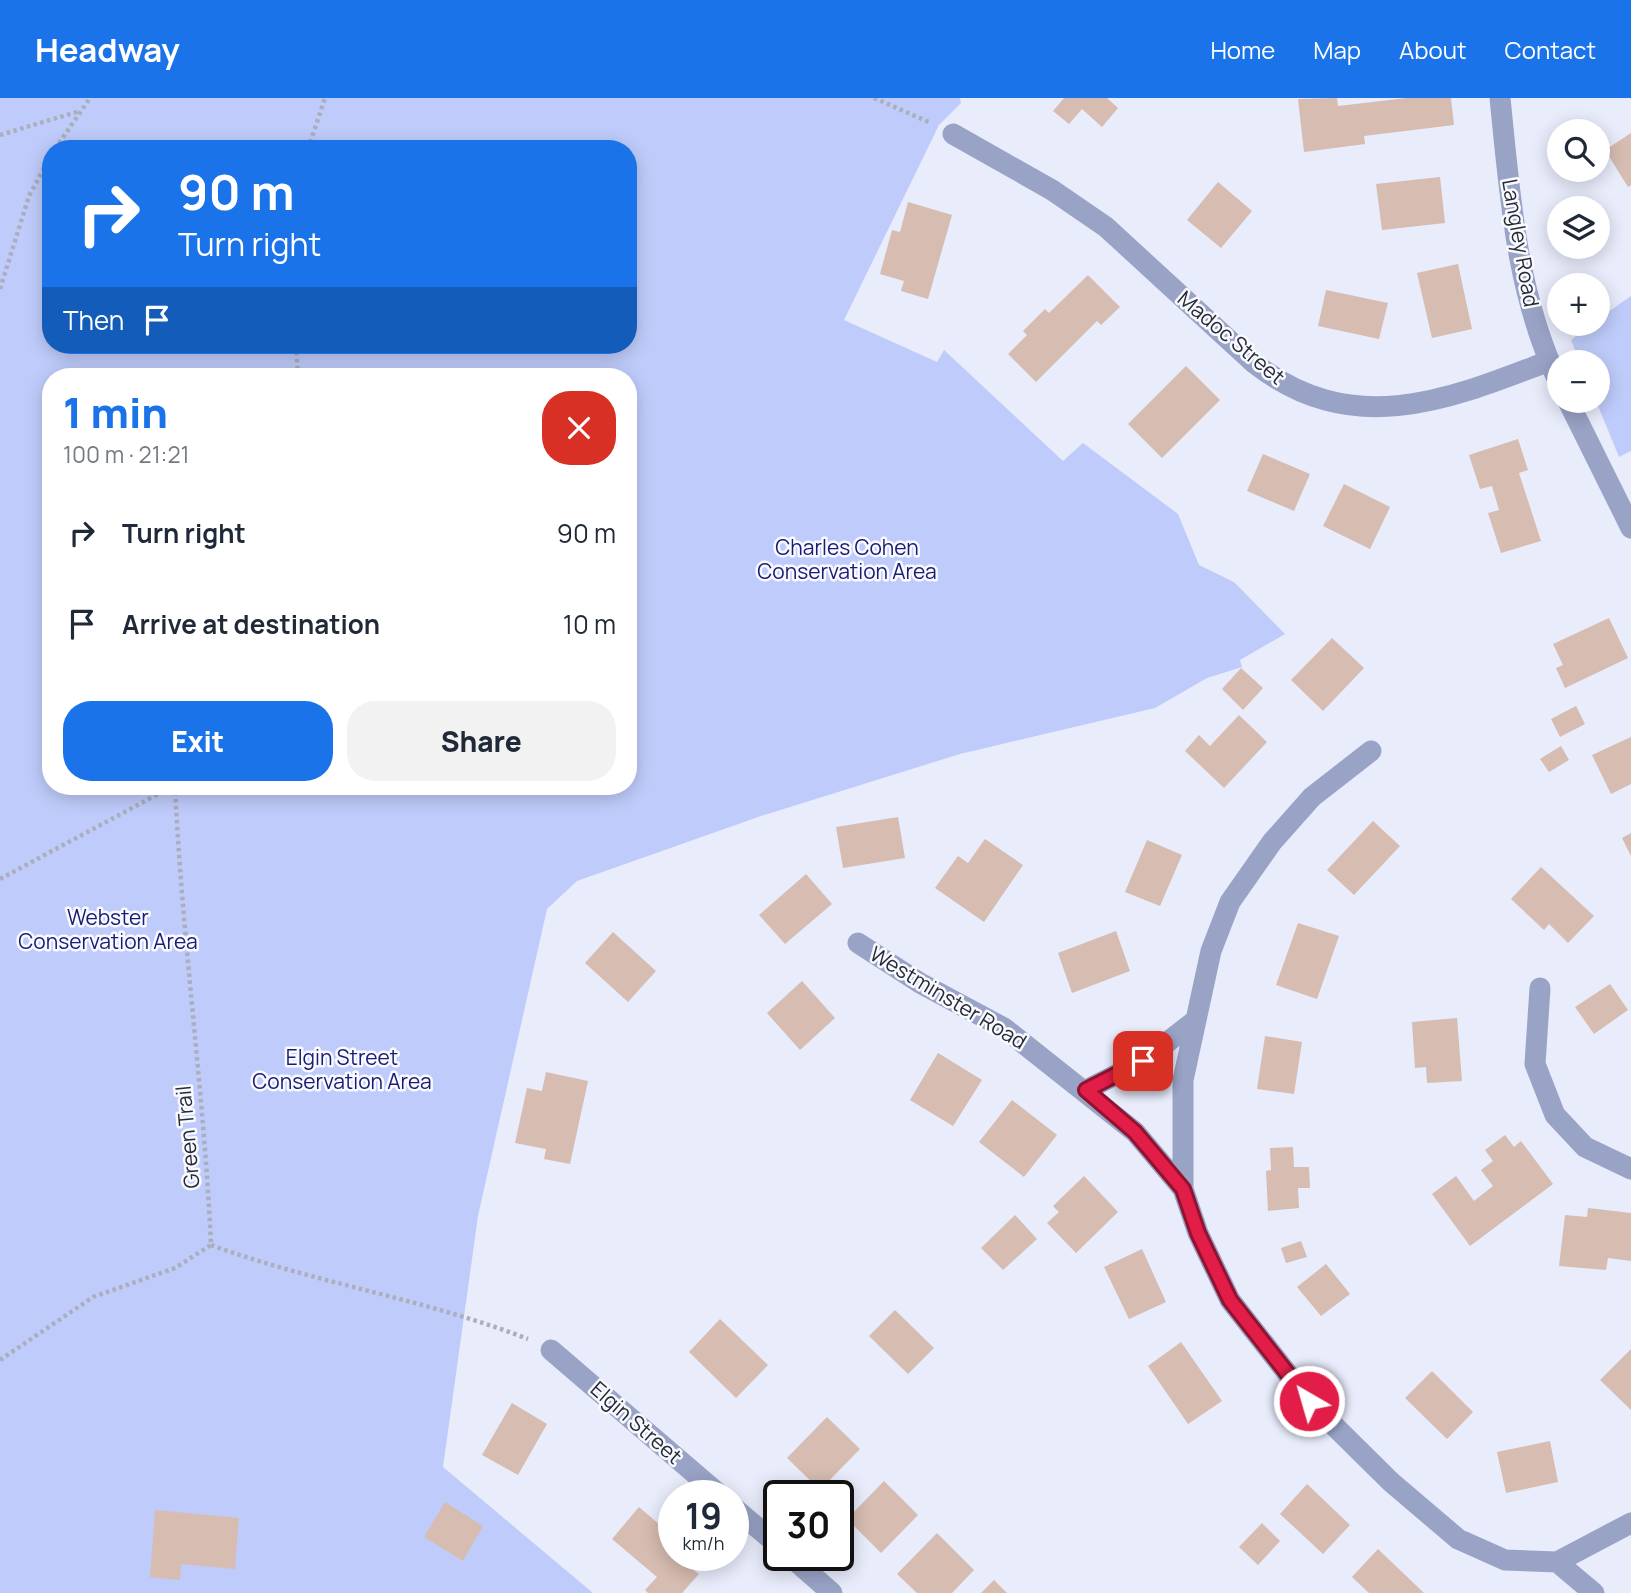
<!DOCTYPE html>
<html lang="en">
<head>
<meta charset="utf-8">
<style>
  :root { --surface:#fff; --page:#f2f2f3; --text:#1f2937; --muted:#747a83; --accent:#1a73e8 }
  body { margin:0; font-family:Manrope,sans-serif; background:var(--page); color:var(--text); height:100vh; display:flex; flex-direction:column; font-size:26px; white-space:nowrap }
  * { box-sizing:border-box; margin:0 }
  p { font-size:23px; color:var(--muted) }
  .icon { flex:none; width:38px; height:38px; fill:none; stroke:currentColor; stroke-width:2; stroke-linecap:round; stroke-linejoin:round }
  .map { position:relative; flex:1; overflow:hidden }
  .sheet { position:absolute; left:42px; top:270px; width:595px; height:427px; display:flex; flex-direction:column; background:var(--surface); border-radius:28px; box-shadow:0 4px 18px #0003 }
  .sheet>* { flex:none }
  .hud { position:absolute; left:42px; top:42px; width:595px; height:214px; border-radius:28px; box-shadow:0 4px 18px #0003; background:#1a73e8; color:#fff; overflow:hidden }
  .buttons { position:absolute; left:1547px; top:21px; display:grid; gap:14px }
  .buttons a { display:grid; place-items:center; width:63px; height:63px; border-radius:50%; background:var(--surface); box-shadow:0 4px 18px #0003; font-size:35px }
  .speed { position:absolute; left:658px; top:1382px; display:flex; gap:14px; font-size:35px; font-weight:700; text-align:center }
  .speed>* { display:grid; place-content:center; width:91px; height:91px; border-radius:50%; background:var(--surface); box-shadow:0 4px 18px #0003; line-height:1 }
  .speed small { font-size:18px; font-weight:400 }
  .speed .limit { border:4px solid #111; border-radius:10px; background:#fff; color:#111 }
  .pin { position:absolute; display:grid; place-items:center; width:60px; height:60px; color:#fff; margin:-30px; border-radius:14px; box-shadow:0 4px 10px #0006 }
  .me { position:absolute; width:77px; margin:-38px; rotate:322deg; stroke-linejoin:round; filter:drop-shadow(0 0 5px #0008) }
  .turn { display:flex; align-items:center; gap:24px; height:147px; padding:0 21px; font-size:32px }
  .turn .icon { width:91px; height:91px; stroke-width:2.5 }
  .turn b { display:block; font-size:49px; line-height:60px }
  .then { display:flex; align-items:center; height:66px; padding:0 21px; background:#0003; gap:14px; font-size:26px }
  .round { display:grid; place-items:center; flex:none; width:74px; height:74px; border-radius:28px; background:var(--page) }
  .headline { display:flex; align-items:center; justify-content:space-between; height:119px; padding:0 21px }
  h1 { font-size:42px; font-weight:800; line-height:52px; color:var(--accent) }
  .cta { display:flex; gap:14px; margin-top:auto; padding:14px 21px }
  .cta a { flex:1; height:80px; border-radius:28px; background:var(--accent); color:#fff; font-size:28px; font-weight:800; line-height:80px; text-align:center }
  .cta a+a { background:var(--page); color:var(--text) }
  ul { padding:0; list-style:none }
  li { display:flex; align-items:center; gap:21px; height:91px; padding:0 21px }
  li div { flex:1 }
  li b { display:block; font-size:26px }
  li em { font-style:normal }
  header { display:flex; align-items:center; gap:42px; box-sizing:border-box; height:98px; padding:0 35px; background:var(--accent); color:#fff }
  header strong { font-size:33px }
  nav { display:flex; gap:38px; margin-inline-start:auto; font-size:24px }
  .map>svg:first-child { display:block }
</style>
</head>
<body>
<header>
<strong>Headway</strong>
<nav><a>Home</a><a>Map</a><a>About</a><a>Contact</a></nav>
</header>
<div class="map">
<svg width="1631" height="1495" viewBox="0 0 1631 1495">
  <rect width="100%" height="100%" fill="#e8ecfb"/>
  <path fill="#bfccfb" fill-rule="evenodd" d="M0 0H960L961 5 939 27 844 222 937 264 944 252 1063 363 1083 345 1178 416 1199 467 1234 484 1285 536 1240 562 1242 569 1207 580 1155 610 960 656 761 718 577 783 547 811 478 1118 443 1369 593 1495H0ZM51 51H628V247H51ZM51 278H628V688H51Z
    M1631 198V353L1619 359 1596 303 1598 264H1580L1571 242 1591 226H1598V221Z"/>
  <path fill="#d6bcb1" d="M1064 0H1107L1118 10 1102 29 1082 11 1069 26 1053 13Z
    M1337 0 1338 8 1407 0H1451L1454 27 1364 38 1365 46 1304 54 1298 1Z
    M1631 35V87L1628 89 1605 52Z
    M1440 79 1445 125 1382 132 1376 86Z
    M1218 84 1252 113 1221 150 1187 122Z
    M908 104 952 117 928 201 901 193 904 183 880 176 892 132 900 134Z
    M1458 166 1472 231 1432 240 1417 175Z
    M1088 177 1120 209 1101 227 1097 223 1036 284 1008 256 1027 237 1023 233 1045 211 1049 215Z
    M1326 192 1388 205 1379 241 1318 228Z
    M1186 268 1220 302 1162 360 1128 326Z
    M1518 341 1528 372 1519 375 1541 443 1501 455 1488 415 1499 412 1492 388 1480 391 1469 357Z
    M1263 356 1310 376 1294 413 1247 393Z
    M1344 386 1390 409 1370 451 1323 428Z
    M1609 520 1628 560 1565 590 1556 570 1563 567 1553 546Z
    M1332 540 1364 570 1323 613 1291 582Z
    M1241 570 1263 590 1243 612 1222 591Z
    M1576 608 1585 626 1560 639 1551 621Z
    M1239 617 1267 644 1224 690 1185 653 1199 637 1210 648Z
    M1631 639V686L1611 696 1592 657Z
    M1561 648 1569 662 1549 674 1540 661Z
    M898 719 905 760 843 770 836 729Z
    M1373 723 1400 748 1354 797 1327 772Z
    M1631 735V758L1622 740Z
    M985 741 1023 767 984 824 935 790 958 758 968 765Z
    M1147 742 1182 757 1160 808 1125 794Z
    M1541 769 1594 818 1568 845 1549 826 1544 832 1511 801Z
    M806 776 832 806 785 846 759 817Z
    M1298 825 1339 838 1317 901 1276 887Z
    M1116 833 1130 873 1072 895 1058 855Z
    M613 834 656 873 628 904 585 865Z
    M802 883 835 920 800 952 767 915Z
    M1610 886 1628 912 1594 936 1575 909Z
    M1457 920 1462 983 1427 985 1426 969 1415 970 1412 924Z
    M1265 938 1302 944 1294 996 1257 991Z
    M938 955 982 982 953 1028 910 1002Z
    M546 974 588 983 570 1066 544 1061 546 1051 515 1045 527 990 542 993Z
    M1012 1002 1057 1037 1024 1079 979 1044Z
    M1505 1037 1514 1049 1521 1043 1553 1086 1470 1148 1432 1096 1456 1078 1474 1103 1493 1088 1481 1072 1493 1063 1485 1052Z
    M1293 1049 1294 1069H1309L1310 1090H1298L1299 1110 1268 1113 1266 1073 1271 1072 1270 1050Z
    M1084 1078 1118 1114 1076 1155 1047 1125 1059 1114 1053 1108Z
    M1588 1110 1631 1115V1163L1608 1160 1606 1172 1559 1168 1565 1117 1587 1119Z
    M1015 1117 1037 1141 1003 1172 981 1150Z
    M1301 1143 1307 1159 1286 1165 1281 1150Z
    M1142 1151 1166 1204 1129 1221 1104 1169Z
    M1326 1166 1350 1196 1321 1218 1297 1189Z
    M895 1212 934 1250 908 1276 869 1238Z
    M720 1221 768 1267 736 1300 689 1254Z
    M1181 1244 1222 1303 1188 1326 1148 1268Z
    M1631 1251V1312L1600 1282Z
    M1432 1273 1473 1314 1447 1341 1405 1300Z
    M512 1305 547 1326 518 1377 482 1357Z
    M827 1319 860 1351 820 1392 787 1360Z
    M1550 1343 1558 1384 1506 1395 1497 1354Z
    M884 1383 918 1417 881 1455 847 1421Z
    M1307 1386 1350 1427 1323 1456 1280 1416Z
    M445 1404 483 1428 463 1463 424 1439Z
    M639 1409 674 1439V1458L699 1476 682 1495H648L645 1492 657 1479 612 1441Z
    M155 1412 239 1420 235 1471 181 1466 180 1482 150 1479Z
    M1262 1425 1280 1443 1258 1467 1239 1449Z
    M937 1435 974 1472 952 1495H917L897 1476Z
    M1378 1451 1424 1495H1369L1352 1479Z
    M994 1482 1007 1495H981Z"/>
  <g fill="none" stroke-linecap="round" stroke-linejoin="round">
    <path stroke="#abaebb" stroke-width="4.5" stroke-dasharray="3.5 3.5" stroke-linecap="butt" d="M874 0 931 25
      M0 37 80 13
      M55 51 90 0
      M308 51 325 0
      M0 191 29 98 51 57
      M296 247 298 278
      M0 781 173 688
      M211 1147C315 1185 425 1201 528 1241
      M0 1262 93 1199 175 1170 211 1147C204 994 182 841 175 688"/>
    <path stroke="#99a3c6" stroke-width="21" d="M1500 0C1510 98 1516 195 1559 285
      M953 36 1052 92 1106 129 1254 265C1351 341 1446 303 1549 263
      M1568 303 1631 430
      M858 845 920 885 1004 930 1135 1034 1183 1091 1198 1135 1230 1202 1309 1303 1391 1384 1458 1441 1505 1462 1557 1464 1631 1425
      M1540 890 1535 966 1555 1017 1585 1049 1631 1071
      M1086 992 1143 963 1196 922
      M1183 1091V982L1211 853 1230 804 1272 744 1312 699 1371 653
      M551 1252 721 1398
      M733 1409 779 1448
      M790 1458 832 1495
      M1557 1464 1594 1495"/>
  </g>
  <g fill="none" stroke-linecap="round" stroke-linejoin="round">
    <defs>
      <path id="route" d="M1143 963 1086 992 1135 1034 1183 1091 1198 1135 1230 1202 1309 1303"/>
    </defs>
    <use href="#route" stroke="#92132f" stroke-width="18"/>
    <use href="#route" stroke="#e11d48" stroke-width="12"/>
  </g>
  <g text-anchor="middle" stroke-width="5" stroke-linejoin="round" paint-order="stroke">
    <g font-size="21" fill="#282a34" stroke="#f8faff">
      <text transform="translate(1520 145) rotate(80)" y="7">Langley Road</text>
      <text transform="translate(1231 240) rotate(40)" y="7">Madoc Street</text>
      <text transform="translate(948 900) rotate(31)" y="7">Westminster Road</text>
      <text transform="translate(188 1039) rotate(-95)" y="7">Green Trail</text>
      <text transform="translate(636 1325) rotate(41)" y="7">Elgin Street</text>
    </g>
    <g font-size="21" fill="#1a1b72" stroke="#f8faff">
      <text x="847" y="457">Charles Cohen<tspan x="847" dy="24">Conservation Area</tspan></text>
      <text x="108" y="827">Webster<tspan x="108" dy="24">Conservation Area</tspan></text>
      <text x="342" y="967">Elgin Street<tspan x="342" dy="24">Conservation Area</tspan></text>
    </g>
  </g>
</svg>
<div class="buttons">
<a><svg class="icon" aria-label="search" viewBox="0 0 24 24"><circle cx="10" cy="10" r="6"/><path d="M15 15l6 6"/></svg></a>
<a><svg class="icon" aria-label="layers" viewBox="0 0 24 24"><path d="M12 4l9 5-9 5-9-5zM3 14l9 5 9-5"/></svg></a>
<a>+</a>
<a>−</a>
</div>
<div class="speed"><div>19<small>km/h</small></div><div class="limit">30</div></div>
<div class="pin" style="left:1143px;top:963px;background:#d93025"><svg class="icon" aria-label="arrive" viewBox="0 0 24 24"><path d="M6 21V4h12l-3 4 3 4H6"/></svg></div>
<svg class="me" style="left:1309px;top:1303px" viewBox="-20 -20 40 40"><circle r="17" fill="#e11d48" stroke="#fff" stroke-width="3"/><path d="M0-11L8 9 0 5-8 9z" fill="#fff"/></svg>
<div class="hud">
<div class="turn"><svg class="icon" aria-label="right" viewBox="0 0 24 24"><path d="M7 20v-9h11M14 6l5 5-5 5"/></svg><div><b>90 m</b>Turn right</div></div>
<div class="then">Then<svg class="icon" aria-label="arrive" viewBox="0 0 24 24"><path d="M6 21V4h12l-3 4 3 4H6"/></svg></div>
</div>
<section class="sheet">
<div class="headline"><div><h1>1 min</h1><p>100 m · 21:21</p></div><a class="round" style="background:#d93025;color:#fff"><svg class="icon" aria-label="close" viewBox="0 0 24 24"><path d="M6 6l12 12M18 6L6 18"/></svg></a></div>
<ul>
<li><svg class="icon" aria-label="right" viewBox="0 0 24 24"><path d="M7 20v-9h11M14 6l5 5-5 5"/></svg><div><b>Turn right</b></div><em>90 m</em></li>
<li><svg class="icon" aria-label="arrive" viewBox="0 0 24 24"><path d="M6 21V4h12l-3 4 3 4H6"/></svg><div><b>Arrive at destination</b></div><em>10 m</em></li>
</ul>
<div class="cta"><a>Exit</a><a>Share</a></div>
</section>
</div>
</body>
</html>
